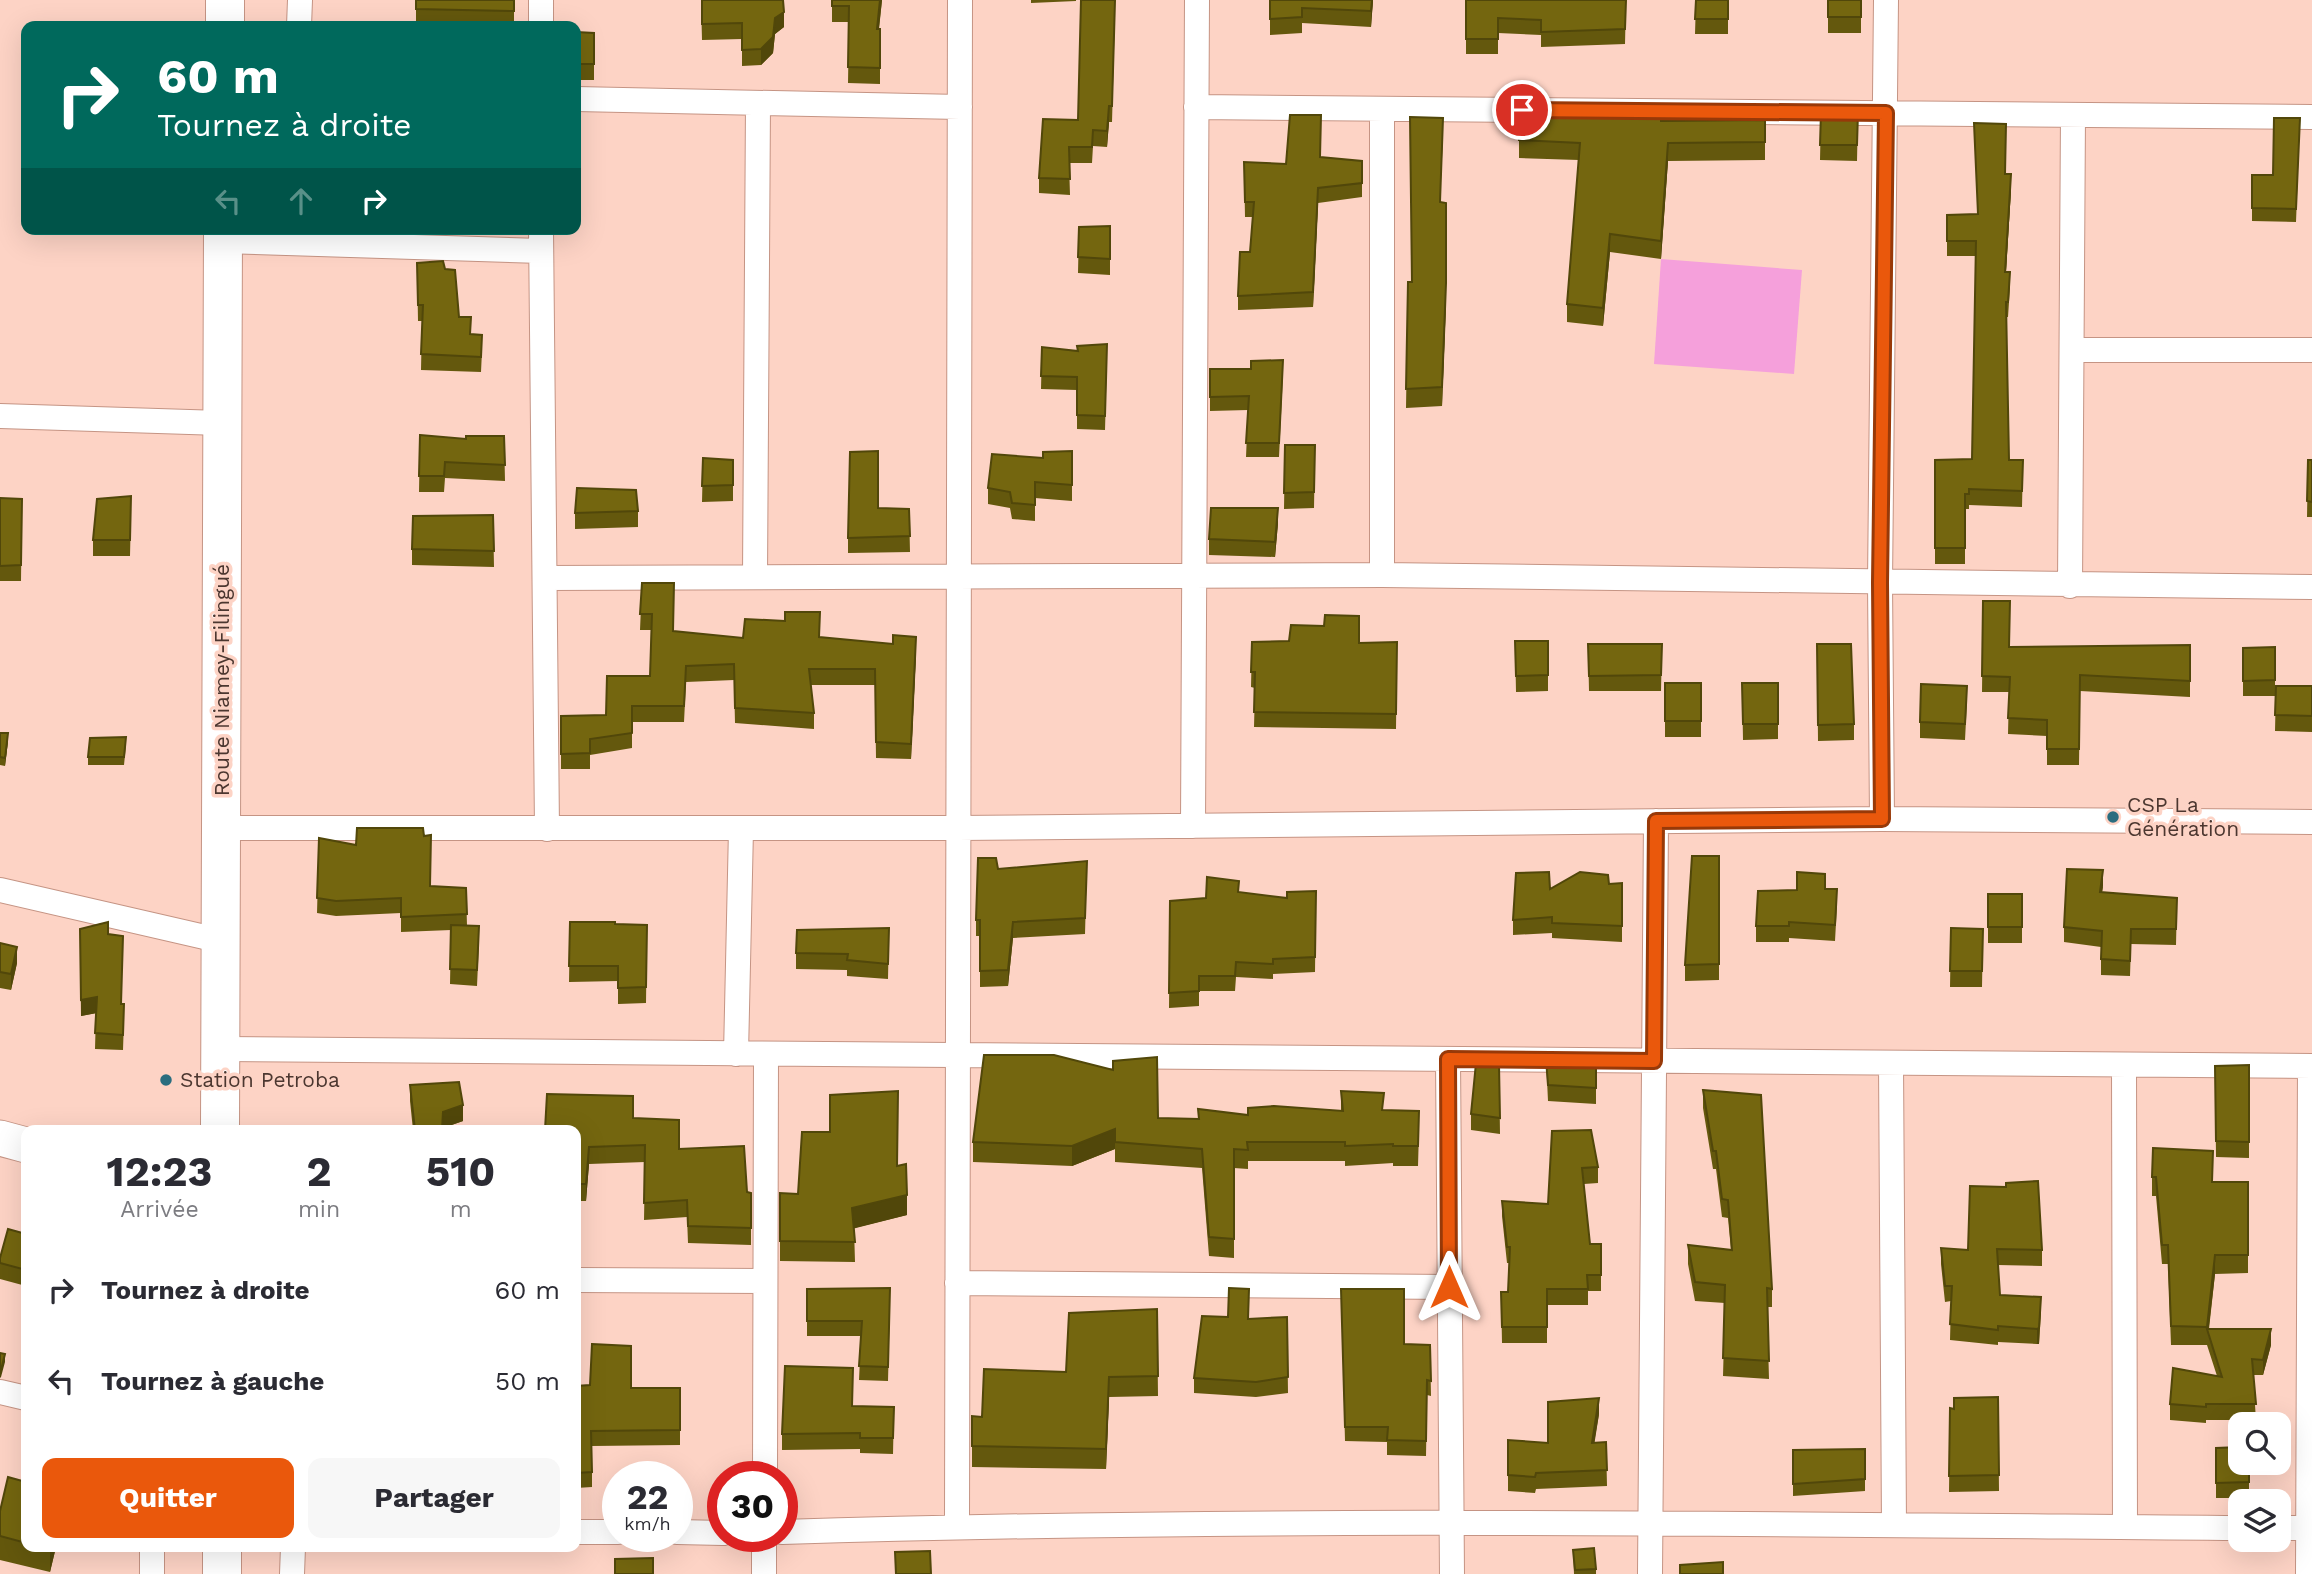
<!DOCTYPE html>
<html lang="fr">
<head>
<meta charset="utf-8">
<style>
  :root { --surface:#fff; --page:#f7f7f7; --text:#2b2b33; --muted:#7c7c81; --accent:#ea580c }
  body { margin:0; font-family:"Work Sans",sans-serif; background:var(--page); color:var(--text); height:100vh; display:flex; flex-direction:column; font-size:26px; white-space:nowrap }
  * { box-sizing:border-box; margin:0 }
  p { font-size:23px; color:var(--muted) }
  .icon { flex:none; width:38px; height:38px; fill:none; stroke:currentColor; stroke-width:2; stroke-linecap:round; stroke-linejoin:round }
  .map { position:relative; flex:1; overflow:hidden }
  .drawer { position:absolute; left:21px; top:1125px; width:560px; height:427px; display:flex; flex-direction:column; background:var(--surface); border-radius:14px; box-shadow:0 7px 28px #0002 }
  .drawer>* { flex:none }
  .hud { position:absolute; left:21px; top:21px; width:560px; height:214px; border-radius:14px; box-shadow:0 7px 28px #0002; background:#00695c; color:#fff; overflow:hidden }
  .controls { position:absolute; left:2228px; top:1412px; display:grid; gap:14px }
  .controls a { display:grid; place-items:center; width:63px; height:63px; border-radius:14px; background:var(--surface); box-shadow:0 7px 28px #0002; font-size:35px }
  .speed { position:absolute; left:602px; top:1461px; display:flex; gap:14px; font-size:35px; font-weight:700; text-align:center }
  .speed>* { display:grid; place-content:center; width:91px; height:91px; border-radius:50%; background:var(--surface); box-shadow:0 7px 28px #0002; line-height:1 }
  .speed small { font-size:18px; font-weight:400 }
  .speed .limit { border:10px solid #d22; background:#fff; color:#111 }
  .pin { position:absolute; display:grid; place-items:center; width:60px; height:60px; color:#fff; margin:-30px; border:4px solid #fff; border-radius:50%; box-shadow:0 2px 7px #0007 }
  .me { position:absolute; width:77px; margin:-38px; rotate:0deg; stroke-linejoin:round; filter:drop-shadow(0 0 5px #0008) }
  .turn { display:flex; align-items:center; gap:24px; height:147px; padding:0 21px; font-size:32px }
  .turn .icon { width:91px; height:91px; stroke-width:2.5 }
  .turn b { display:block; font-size:49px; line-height:60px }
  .lanes { display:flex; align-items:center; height:66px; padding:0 21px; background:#0003; justify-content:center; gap:35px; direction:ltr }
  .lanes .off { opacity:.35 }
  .eta { display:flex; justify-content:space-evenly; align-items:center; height:119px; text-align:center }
  .eta b { font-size:42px; font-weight:700; line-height:49px }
  .action { display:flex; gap:14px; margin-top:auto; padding:14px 21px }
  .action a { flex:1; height:80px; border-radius:14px; background:var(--accent); color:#fff; font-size:28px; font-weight:700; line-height:80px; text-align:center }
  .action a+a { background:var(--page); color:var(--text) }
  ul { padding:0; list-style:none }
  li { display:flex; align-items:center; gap:21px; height:91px; padding:0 21px }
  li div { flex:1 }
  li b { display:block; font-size:26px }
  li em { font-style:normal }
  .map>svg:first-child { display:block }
</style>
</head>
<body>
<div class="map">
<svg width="2312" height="1574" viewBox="0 0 2312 1574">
  <rect width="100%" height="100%" fill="#fdd3c5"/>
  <path fill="#f5a0db" d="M1661 259 1802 270 1794 374 1654 364Z"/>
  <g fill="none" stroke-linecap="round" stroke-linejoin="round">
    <defs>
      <path id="street" d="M299 26 300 0
        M541 26V0
        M576 99 960 107
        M1196 107 2312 117
        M1382 109V575
        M541 229 547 829
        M222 241 541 251
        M2073 350H2312
        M0 416 221 423
        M755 577 758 103
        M545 578 1382 575 2312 587
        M2070 586 2073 115
        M1882 819 1880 583 1886 0
        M1193 826 1197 0
        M222 828H958L1882 819 2312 822
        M0 890 222 941
        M221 1049 2312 1066
        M736 1054 741 829
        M1448 1059 1452 1574
        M1891 1063 1894 1525
        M2124 1065 2125 1527
        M576 1280 765 1281
        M957 1283 1449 1287
        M0 1392 26 1398
        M765 1477 766 1054
        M957 1527 960 0
        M2278 1528H2312
        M576 1532H618
        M677 1532 723 1533
        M782 1532C1268 1517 1754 1524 2240 1528
        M152 1574V1547
        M292 1574 293 1547
        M764 1574V1536
        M1650 1574 1656 821
        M2308 1574 2310 1066"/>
      <path id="secondary" d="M0 1138 26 1145"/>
      <path id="primary" d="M225 26V0
        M220 1130 223 229
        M222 1547V1574"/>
    </defs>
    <use href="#street" stroke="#c59484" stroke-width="26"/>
    <use href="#secondary" stroke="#c59484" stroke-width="37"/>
    <use href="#primary" stroke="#c59484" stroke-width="40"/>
    <use href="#street" stroke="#fff" stroke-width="24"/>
    <use href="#secondary" stroke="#fff" stroke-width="35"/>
    <use href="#primary" stroke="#fff" stroke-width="38"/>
  </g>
  <path fill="#64580d" d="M416 0H514V26L416 25Z
    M701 0 784 27 775 34 773 53 761 65 742 66V39L702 40Z
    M832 0H882L879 29H880V84L848 83 849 22H832Z
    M1031 0H1076V1L1031 3Z
    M1270 0H1373L1371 27 1302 23V33L1270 35Z
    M1466 0H1626L1625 44 1541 47V35L1498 33V54H1466Z
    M1696 0H1728V34H1695Z
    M1828 0H1861V33H1828Z
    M1115 15 1112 122H1109L1107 147 1093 146 1092 163H1069L1070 195 1039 193V178L1078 120Z
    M576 32 594 33V80H576Z
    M1821 112H1858L1857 161 1820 160Z
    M2300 118 2296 222 2252 221V175H2273Z
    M1765 120V160L1668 161 1661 259 1610 252 1603 326 1567 322V304L1579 160 1519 158V140L1661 121Z
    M1974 123 2005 174 2011 190 2006 272 2010 287 2008 317H2006L2009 460H2023L2022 507 1969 505V509H1965V564H1935V460L1972 459 1976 256H1947V215L1978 214Z
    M1443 137 1440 202 1446 302 1442 406 1406 408 1408 282H1412Z
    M1321 157 1362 161V197L1318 203 1313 307 1238 310V296L1250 252 1253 217H1245L1244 162 1286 164Z
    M1110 226V275L1078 273 1079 227Z
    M417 263 459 317 482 351 481 372 421 370 422 321H418Z
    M1042 347 1107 358 1105 430 1077 429V390L1041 389Z
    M1210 369 1283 374 1279 457H1246L1248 410 1210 411Z
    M420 435 466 439 504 436 505 481 445 478 444 492H419Z
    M1285 445H1315L1314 508 1284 509Z
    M1072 451V501L1035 498V521L1012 519 1010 508 988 504V488L1043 458Z
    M703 458 733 460V501L702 502Z
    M2308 460H2312V517H2307Z
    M0 498 22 499 21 581H0Z
    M909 509 910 552 848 553V538Z
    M638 511V527L575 529V513Z
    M131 512 130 556H93V540Z
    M493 515 494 567 412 565V549Z
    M1278 523 1275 557 1209 555V539Z
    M642 583 673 631 743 638 820 637 916 653 911 759 876 758 875 685H811L814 713V729L735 723 734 680 686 682 684 722H632V748L590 755V769H561V716L606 715 650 676 651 630H640Z
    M1983 601 2009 647 2190 645V697L2080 691 2079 765H2047V736L2008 734 2009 692H1982Z
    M1515 641H1548V691L1516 692Z
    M1252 642 1359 643 1397 642 1396 729 1254 727 1255 688 1251 687Z
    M1588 644H1662L1661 691H1589Z
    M1817 644 1854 724V740L1818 741Z
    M2275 647V696H2243V648Z
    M1665 683H1701V737H1665Z
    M1742 683H1778V739L1743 740Z
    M2276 686H2312V732L2275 731Z
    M1967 701 1965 740 1920 738V722Z
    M0 733 8 741 5 766 0 765Z
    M126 745 124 765H88V757Z
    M319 838 431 886 466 888 467 926 479 942 477 986 450 984 451 930 401 932V913L336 916 317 913Z
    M1719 856V980L1685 981V965Z
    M1087 861 1085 934 1013 938 1008 986 980 987V936H976V920L998 869Z
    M1622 883V942L1552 938V933L1513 935V920L1550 889Z
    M2103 886 2102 892 2177 898 2176 945 2131 944 2130 976 2101 975V947L2064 942V927Z
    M1825 889 1837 905 1835 941 1789 938V942H1756V926Z
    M1316 891 1315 972 1273 974V979L1236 977 1235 991H1199V1006L1169 1008 1170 901 1206 898 1239 892 1287 898Z
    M1988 894H2022V943H1988Z
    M570 922 647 925 646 1003 618 1004V981L569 982Z
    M889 928 888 979 847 976V970L796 969V953Z
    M1951 928 1983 929 1982 987H1950Z
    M80 929 108 934 124 1020 123 1050 95 1049 96 1013 81 1016Z
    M0 943 17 963 11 990 0 988Z
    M1546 1059H1596V1104L1548 1101Z
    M1499 1065 1500 1134 1471 1130V1114Z
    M2249 1065V1158L2216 1157 2215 1066Z
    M410 1085 463 1121 443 1128V1130H413L410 1101Z
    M1703 1090 1772 1289V1307H1767L1769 1379 1723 1376 1725 1303 1695 1301 1688 1264V1245L1731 1250 1728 1218 1722 1217 1716 1169H1713L1703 1108Z
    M1341 1091 1384 1110 1419 1131 1418 1166H1393V1163L1345 1166V1161H1248V1169L1234 1168V1258L1209 1256 1202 1168 1115 1162V1149L1072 1166 973 1162V1142L1158 1118 1198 1119V1109L1248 1115 1341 1111Z
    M633 1118 679 1149 747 1192 751 1193V1245L688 1243 687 1217 644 1220 645 1162 589 1164 586 1201H576V1130Z
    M1552 1131 1598 1167V1183L1584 1184 1590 1244H1601V1291H1588V1305H1547V1343H1502L1501 1292H1508L1509 1263H1507L1502 1216V1201L1548 1204Z
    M898 1166 907 1215 854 1228 855 1262 780 1261V1193L798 1194Z
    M2152 1177 2213 1182H2248V1273L2215 1274 2209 1329 2271 1345 2263 1375H2253L2256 1420H2206V1423L2170 1420V1404L2217 1376 2207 1345H2171L2168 1264H2162L2156 1196H2152Z
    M1970 1186 2042 1250V1266L1998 1265 2000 1295 2041 1313 2039 1344H2037L1998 1342V1345L1950 1340 1951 1301 1945 1302 1941 1264V1248L1968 1250Z
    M26 1234V1286L0 1279V1258Z
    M807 1289 890 1302 888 1381 859 1380 861 1336H807Z
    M1341 1289 1404 1344 1430 1345 1431 1396 1427 1395 1426 1456 1387 1455V1442L1345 1441Z
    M1157 1309 1158 1396 1109 1397 1106 1469 972 1467V1416L982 1417 1066 1372Z
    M1287 1317 1288 1393 1256 1397 1194 1393V1378L1248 1319Z
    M853 1384 852 1406 894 1407 893 1454 860 1453V1449L782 1450V1434Z
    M576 1386 631 1388H680V1445L592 1446V1487L576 1488Z
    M1998 1397 1999 1491 1949 1492 1950 1408 1954 1409Z
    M1599 1414 1594 1443 1606 1442 1607 1486 1536 1489 1535 1493 1508 1491V1440L1548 1443Z
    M2216 1448 2249 1463V1498H2216Z
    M1865 1449V1491L1793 1496V1450Z
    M26 1482V1547H56L50 1572 0 1560V1511Z
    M1573 1550 1596 1569V1574H1574Z"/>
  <path fill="#51470a" d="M880 0H882L877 45V29Z
    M1372 0H1373L1371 27V11Z
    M784 12V27L775 34 773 53 761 65V49L775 18Z
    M1109 106V122L1107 147V131Z
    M1668 143V161L1661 259V241Z
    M2011 174V190L2005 287V272Z
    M1318 188V203L1313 307V292Z
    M1610 234V252L1603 326V308Z
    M1446 283V302L1442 406V387Z
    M1278 508V523L1275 557V542Z
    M916 637V653L911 759V744Z
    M8 733V741L5 766V758Z
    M2103 870V886L2100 908V892Z
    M1013 922V938L1008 986V970Z
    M17 947V963L11 990V974Z
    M97 997V1013L81 1016V1000Z
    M463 1105V1121L443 1128V1130H442L443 1112Z
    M1115 1129V1149L1072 1166V1146Z
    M589 1147V1164L586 1201V1184Z
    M907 1195V1215L852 1229V1208Z
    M2215 1255V1274L2208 1334 2207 1327Z
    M2041 1297 2039 1344H2037V1329Z
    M2271 1329V1345L2263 1375V1360Z
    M5 1354V1362L1 1377 0 1378V1370Z
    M1109 1377V1397L1106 1469V1449Z
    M1599 1398V1414L1592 1459V1443Z
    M50 1547H56L50 1572Z"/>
  <path fill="#74660f" stroke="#51470a" stroke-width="2" d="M416 0H514V11L416 9Z
    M702 0H783L784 12 775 18 773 37 761 49 742 50V23L702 24Z
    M832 0H880L877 29H880V68L848 67 849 6H832Z
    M1081 0H1115L1112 106H1109L1107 131 1093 130 1092 147H1069L1070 179 1039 178 1043 119 1078 120Z
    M1270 0H1372L1371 11 1302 8V17L1270 19Z
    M1466 0H1626L1625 29 1541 32V20L1498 18V39H1466Z
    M1696 0H1728V19H1695Z
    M1828 0H1861V17H1828Z
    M576 32 594 33V64H576Z
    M1521 111 1638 119 1639 117 1661 118V121L1765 120V142L1668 143 1661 241 1610 234 1603 308 1567 304 1580 143 1519 140Z
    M1821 112H1858L1857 145H1820Z
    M1290 115H1321L1320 157 1362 161V183L1318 188 1313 292 1238 296 1240 252H1250L1254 202H1245L1244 162 1286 164Z
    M1410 117 1443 118 1440 202 1446 203V283L1442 387 1406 389 1408 282H1412Z
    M2274 118H2300L2296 209 2252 208V175H2273Z
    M1974 123 2006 124 2005 174H2011L2005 272H2010L2008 302H2006L2009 460H2023L2022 491 1969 489V494H1965V548H1935V460L1972 459 1976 241H1947V215L1978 214Z
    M1110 226V259L1078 257 1079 227Z
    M443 261 445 269 455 270 459 317H471L470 334 482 335 481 357 421 354 423 305H418L417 263Z
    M1107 344 1105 416 1077 415V377L1041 376 1042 347 1078 351 1077 346Z
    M1283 360 1279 443H1246L1249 396 1210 397V369H1251V361Z
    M420 435 466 439V436H504L505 465 445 462 444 476H419Z
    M1285 445H1315L1314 492 1284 493Z
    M878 451V508L909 509 910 536 848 538 850 452Z
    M1072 451V485L1035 482V505L1012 503 1010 492 988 488 992 454 1043 458V452Z
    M703 458 733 460V485L702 486Z
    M2308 460H2312V502L2307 501Z
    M577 488 636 490 638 511 575 513Z
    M131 496 130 540H93L97 499Z
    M0 498 22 499 21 565 0 566Z
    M1211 508H1278L1275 542 1209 539Z
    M493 515 494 551 412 549 413 516Z
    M642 583H674L673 631 743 638 745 619 785 621V612H820L819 637 893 644V635L916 637 911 744 876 742 875 669H809L814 713 735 708 734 664 686 666 684 706H632V733L590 739V753L561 754V716L606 715 607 676H650L652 614H640Z
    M1983 601H2010L2009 647 2190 645V681L2080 675 2079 749H2047V720L2008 718 2010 677 1982 676Z
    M1325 615 1359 616V643L1397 642 1396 714 1254 712 1255 672H1251L1252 642 1289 641 1291 625 1324 626Z
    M1515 641H1548V675L1516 676Z
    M1588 644H1662L1661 675 1589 676Z
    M1817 644H1851L1854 724 1818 725Z
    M2275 647V680L2243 681V648Z
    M1665 683H1701V721H1665Z
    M1742 683H1778V724H1743Z
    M1921 684 1967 686 1965 724 1920 722Z
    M2276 686H2312V716L2275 715Z
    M0 733H8L5 758 0 757Z
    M126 737 124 757H88L90 738Z
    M357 828H423L424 836 431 835 430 886 466 888 467 914 401 917V898L336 901 317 898 319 838 356 845Z
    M1692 856H1719V964L1685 965Z
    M978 858H996L998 869 1087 861 1085 918 1013 922 1008 970 980 971V920H976Z
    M2067 869 2103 870 2100 892 2177 898 2176 929H2131L2130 961 2101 959 2102 931 2064 927Z
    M1549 872 1550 889 1580 872 1608 875 1609 884 1622 883V926L1552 923V917L1513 920 1516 873Z
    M1797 872 1825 874V889H1837L1835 925 1789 922V926H1756L1758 891 1797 890Z
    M1207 877 1239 881 1238 892 1287 898V892L1316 891 1315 957 1273 959V964L1236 962 1235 976H1199V991L1169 993 1170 901 1206 898Z
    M1988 894H2022V927H1988Z
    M108 922V934L123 936 121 1004H124L123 1035 95 1033 97 997 81 1000 80 929Z
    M570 922H615V924L647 925 646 987 618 988V966H569Z
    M451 925 479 926 477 970 450 969Z
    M889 928 888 964 847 960 848 954 796 953 797 930Z
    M1951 928 1983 929 1982 971H1950Z
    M0 943 17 947 11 974 0 972Z
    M984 1055H1054L1113 1070V1061L1157 1057 1158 1118 1199 1119 1198 1109 1248 1115V1108L1274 1106 1343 1111 1341 1091 1384 1093 1382 1110 1419 1111 1418 1146H1393V1144L1345 1146V1142H1247L1248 1150 1234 1149V1239L1209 1237 1202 1149 1115 1142V1129L1072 1146 973 1142Z
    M1546 1059H1596V1088L1548 1085Z
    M1476 1063 1499 1065 1500 1118 1471 1114Z
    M2249 1065V1142L2216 1141 2215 1066Z
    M459 1082 463 1105 443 1112 442 1130H415L410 1085Z
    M1703 1090 1761 1095 1772 1289 1767 1288 1769 1361 1723 1358 1725 1285 1695 1282 1688 1245 1732 1250 1728 1200 1722 1199 1716 1151H1713Z
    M898 1091 897 1166 906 1164 907 1195 852 1208 855 1242 780 1241V1193L798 1194 802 1132H830V1095Z
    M547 1094 633 1096V1118L679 1120V1149L744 1146 747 1192 751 1193V1228L688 1226 687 1200 644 1203 645 1145 589 1147 586 1184H576V1130H545Z
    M1591 1130 1598 1167 1582 1168 1590 1244H1601V1275H1587L1588 1289H1547V1327H1502L1501 1292H1508L1510 1247H1507L1502 1201 1548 1204 1552 1131Z
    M2153 1148 2213 1151 2212 1182H2248V1255H2215L2207 1327 2171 1326 2168 1245H2162L2156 1177H2152Z
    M2038 1181 2042 1250 1997 1249 2000 1295 2041 1297 2039 1328 2037 1329 1998 1326V1330L1950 1324 1952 1286H1945L1941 1248 1968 1250 1970 1186 2006 1187V1183Z
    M8 1229 26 1234V1270L0 1263V1258Z
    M890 1288 888 1367 859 1366 862 1321H807V1289Z
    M1229 1288 1249 1289 1248 1319 1287 1317 1288 1377 1256 1382 1194 1378 1202 1316 1228 1317Z
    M1341 1289H1404V1344L1430 1345 1431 1381 1427 1380 1426 1441 1387 1440 1388 1427H1345Z
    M1157 1309 1158 1376 1109 1377 1106 1449 972 1446V1416L982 1417 984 1369 1066 1372 1069 1313Z
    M2207 1329H2271L2263 1360 2252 1359 2256 1404H2206V1407L2170 1404 2173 1368 2222 1377Z
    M592 1344 631 1346V1388H680V1430L591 1431 592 1472 576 1473V1386L590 1385Z
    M0 1353 5 1354 1 1370H0Z
    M785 1366 853 1368 852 1406 894 1407 893 1438H860V1433L782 1434Z
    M1998 1397 1999 1475 1949 1476 1950 1408 1954 1409V1398Z
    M1599 1398 1592 1443 1606 1442 1607 1470 1536 1473 1535 1477 1508 1475V1440L1548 1443V1402Z
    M2240 1447V1463H2249V1482L2216 1483V1448Z
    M1865 1449V1479L1793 1484V1450Z
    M8 1477 26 1482V1543L0 1536V1511Z
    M1594 1548 1596 1569 1575 1570 1573 1550Z
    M930 1551 931 1574H896L895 1552Z
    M653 1558V1574H615V1559Z
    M1723 1562V1574H1680V1565Z"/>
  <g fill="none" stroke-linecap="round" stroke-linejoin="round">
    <defs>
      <path id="route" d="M1449 1287 1448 1059 1654 1061 1656 821 1882 819 1880 583 1886 113 1522 110"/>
    </defs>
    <use href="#route" stroke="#983908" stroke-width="18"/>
    <use href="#route" stroke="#ea580c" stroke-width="12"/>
  </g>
  <g fill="#2a6d7f" stroke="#fdd3c5" stroke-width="2.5">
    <circle cx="2113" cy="817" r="7"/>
    <circle cx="166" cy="1080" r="7"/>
  </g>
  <g text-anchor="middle" stroke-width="7" stroke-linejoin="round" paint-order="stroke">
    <g font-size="21" fill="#4c3730" stroke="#fdd3c5">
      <text transform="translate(222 680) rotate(-90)" y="7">Route Niamey-Filingué</text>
    </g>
    <g font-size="21" fill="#4c3730" stroke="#fdd3c5" text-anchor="start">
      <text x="2127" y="812">CSP La<tspan x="2127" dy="24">Génération</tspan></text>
      <text x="180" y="1087">Station Petroba</text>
    </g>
  </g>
</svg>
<div class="controls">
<a><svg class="icon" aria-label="search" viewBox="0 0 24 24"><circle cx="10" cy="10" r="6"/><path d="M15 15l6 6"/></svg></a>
<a><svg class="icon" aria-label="layers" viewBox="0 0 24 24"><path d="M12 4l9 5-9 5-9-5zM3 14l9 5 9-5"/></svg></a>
</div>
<div class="speed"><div>22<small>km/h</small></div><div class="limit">30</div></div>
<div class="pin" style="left:1522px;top:110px;background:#d93025"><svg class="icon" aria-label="arrive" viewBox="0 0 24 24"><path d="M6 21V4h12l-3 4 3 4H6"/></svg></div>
<svg class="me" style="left:1449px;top:1287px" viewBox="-20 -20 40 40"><path d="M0-17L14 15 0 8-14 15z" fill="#ea580c" stroke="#fff" stroke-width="4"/></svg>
<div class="hud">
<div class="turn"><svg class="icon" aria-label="right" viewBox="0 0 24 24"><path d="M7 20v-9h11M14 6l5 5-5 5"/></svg><div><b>60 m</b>Tournez à droite</div></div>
<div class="lanes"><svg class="icon off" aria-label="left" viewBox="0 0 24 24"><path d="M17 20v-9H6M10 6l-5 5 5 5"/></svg><svg class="icon off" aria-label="ahead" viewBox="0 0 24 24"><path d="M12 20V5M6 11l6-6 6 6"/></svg><svg class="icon" aria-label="right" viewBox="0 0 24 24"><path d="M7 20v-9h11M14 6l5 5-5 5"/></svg></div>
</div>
<section class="drawer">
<div class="eta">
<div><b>12:23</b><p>Arrivée</p></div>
<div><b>2</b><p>min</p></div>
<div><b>510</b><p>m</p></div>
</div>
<ul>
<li><svg class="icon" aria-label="right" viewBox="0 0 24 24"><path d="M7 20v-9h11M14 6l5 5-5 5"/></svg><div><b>Tournez à droite</b></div><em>60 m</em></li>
<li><svg class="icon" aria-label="left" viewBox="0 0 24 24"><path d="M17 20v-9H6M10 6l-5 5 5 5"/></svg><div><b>Tournez à gauche</b></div><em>50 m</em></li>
</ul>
<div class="action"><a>Quitter</a><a>Partager</a></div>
</section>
</div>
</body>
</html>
